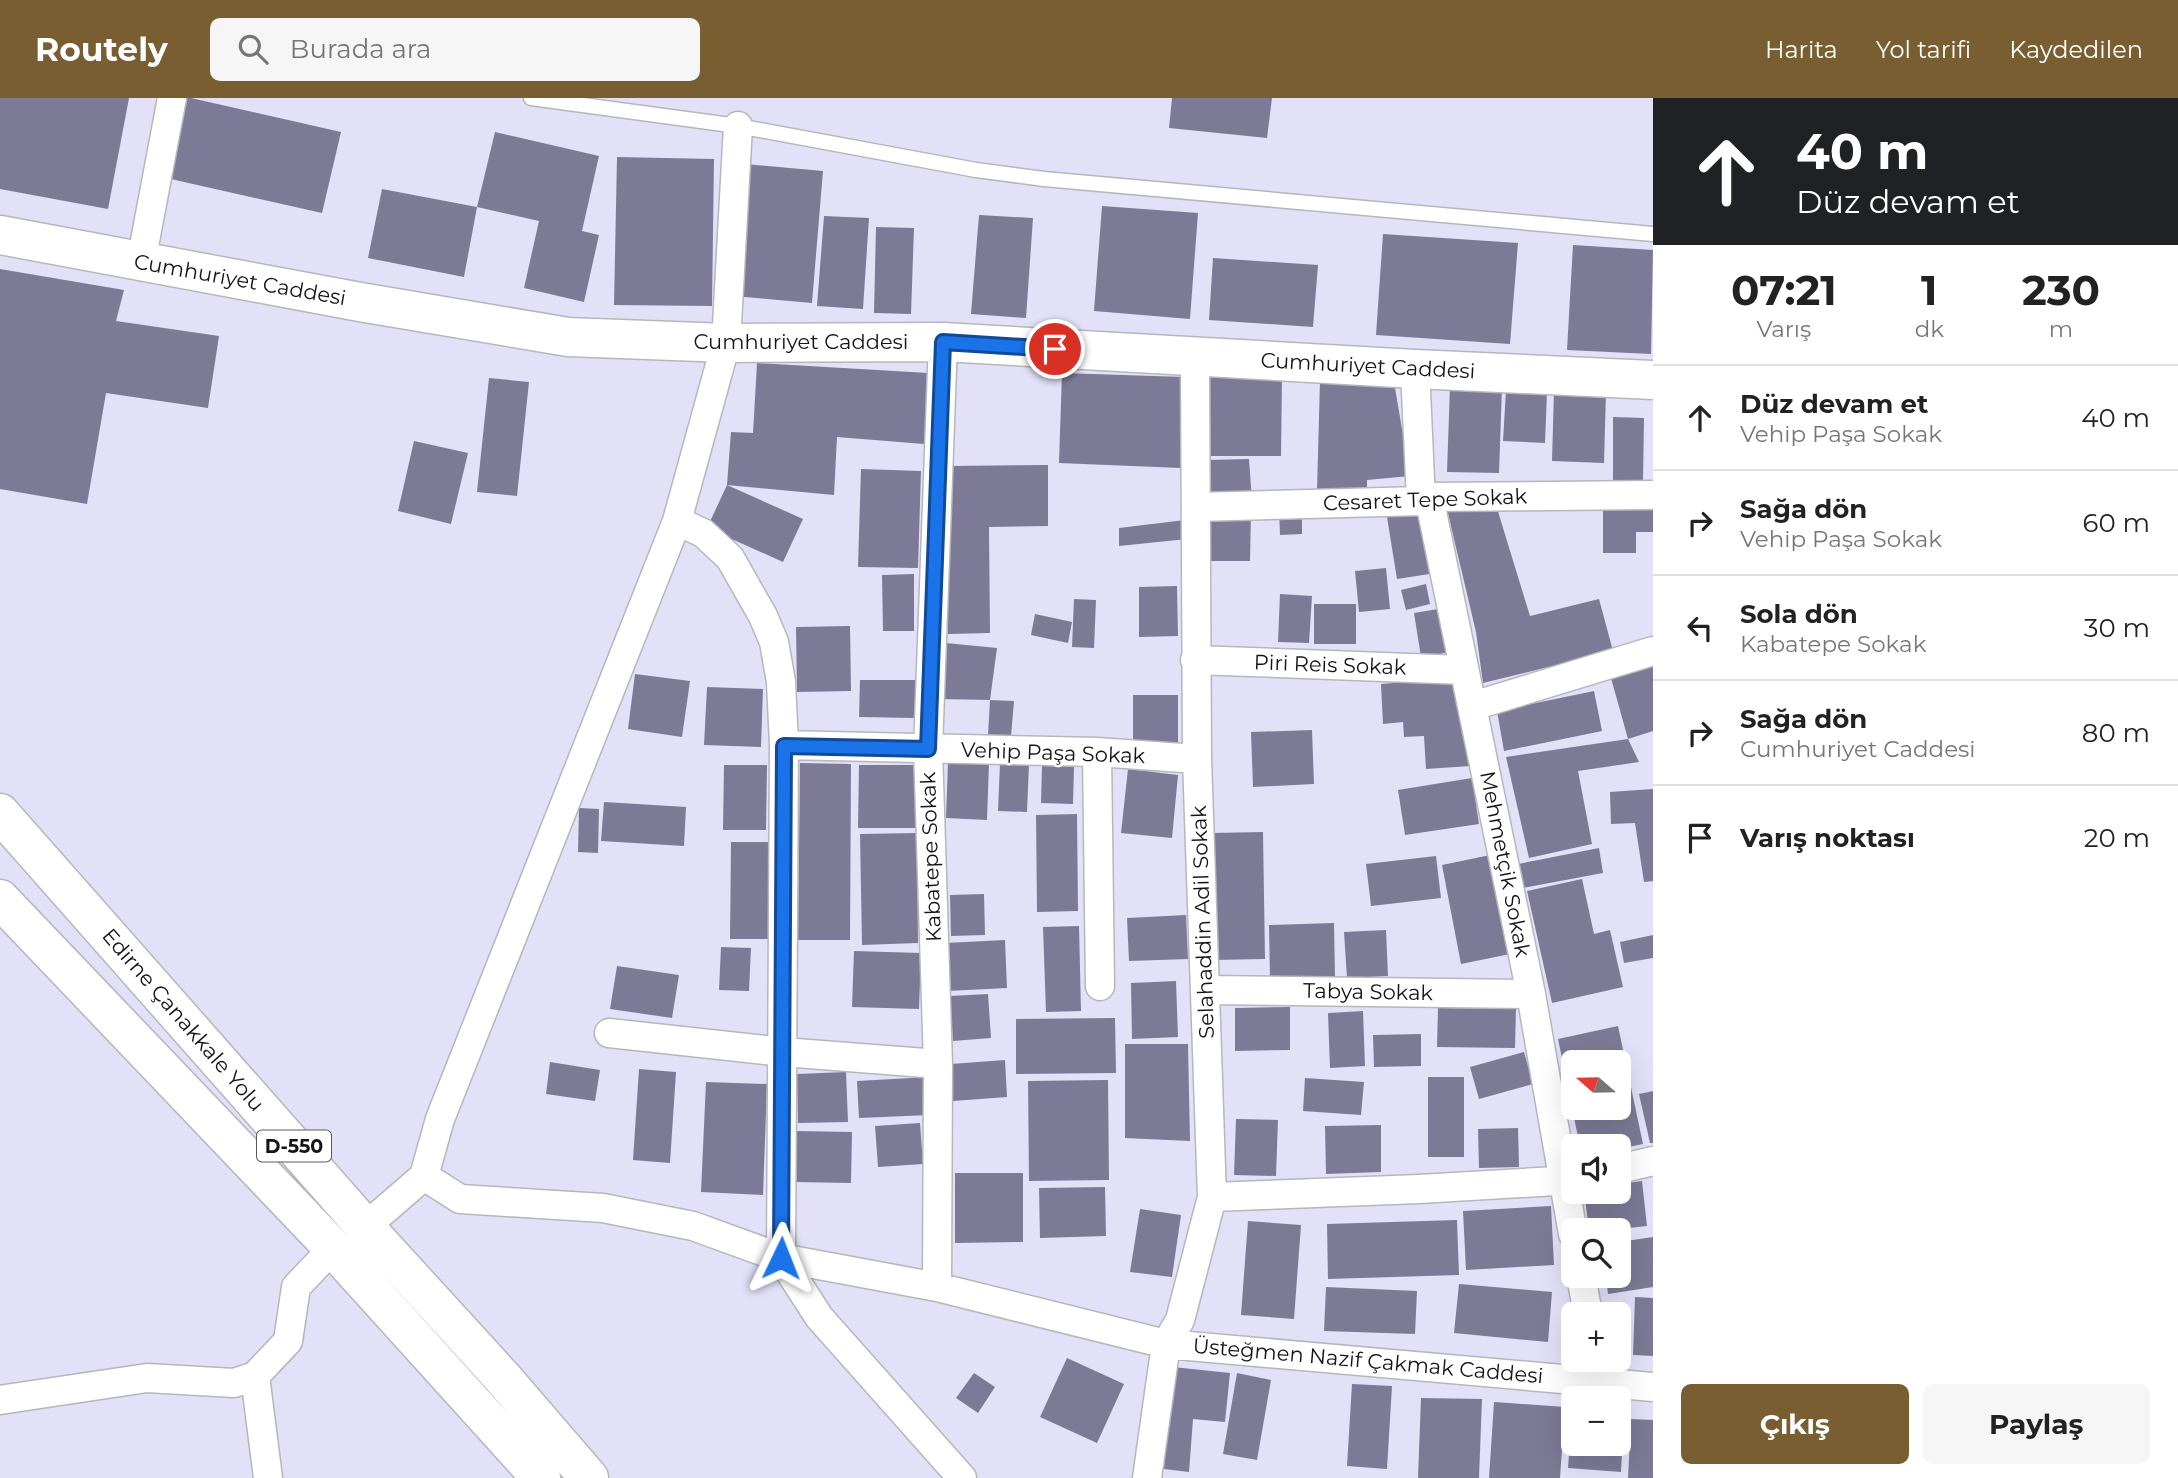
<!DOCTYPE html>
<html lang="tr">
<head>
<meta charset="utf-8">
<style>
  :root { --surface:#fff; --page:#f6f6f6; --text:#222; --muted:#767676; --line:#e0e0e0; --accent:#785e30 }
  body { margin:0; font-family:Montserrat,sans-serif; background:var(--page); color:var(--text); height:100vh; display:flex; flex-direction:column; font-size:26px; white-space:nowrap }
  * { box-sizing:border-box; margin:0 }
  p { font-size:23px; color:var(--muted) }
  .icon { flex:none; width:38px; height:38px; fill:none; stroke:currentColor; stroke-width:2; stroke-linecap:round; stroke-linejoin:round }
  .map { position:relative; flex:1; overflow:hidden }
  .sheet { display:flex; flex-direction:column; background:var(--surface); width:525px }
  .sheet>* { flex:none }
  .top-card { background:#202124; color:#fff; overflow:hidden }
  .needle { width:46px; rotate:290deg }
  .buttons { position:absolute; left:1561px; top:952px; display:grid; gap:14px }
  .buttons a { display:grid; place-items:center; width:70px; height:70px; border-radius:10px; background:var(--surface); box-shadow:0 7px 28px #0002; font-size:35px }
  .pin { position:absolute; display:grid; place-items:center; width:60px; height:60px; color:#fff; margin:-30px; border:4px solid #fff; border-radius:50%; box-shadow:0 2px 7px #0007 }
  .me { position:absolute; width:77px; margin:-38px; rotate:2deg; stroke-linejoin:round; filter:drop-shadow(0 0 5px #0008) }
  .turn { display:flex; align-items:center; gap:24px; height:147px; padding:0 28px; font-size:32px }
  .turn .icon { width:91px; height:91px; stroke-width:2.5 }
  .turn b { display:block; font-size:49px; line-height:60px }
  .eta { display:flex; justify-content:space-evenly; align-items:center; height:119px; text-align:center }
  .eta b { font-size:42px; font-weight:700; line-height:49px }
  .button { display:flex; gap:14px; margin-top:auto; padding:14px 28px }
  .button a { flex:1; height:80px; border-radius:10px; background:var(--accent); color:#fff; font-size:28px; font-weight:700; line-height:80px; text-align:center }
  .button a+a { background:var(--page); color:var(--text) }
  ul { padding:0; list-style:none }
  li { display:flex; align-items:center; gap:21px; height:105px; padding:0 28px; border-top:2px solid var(--line) }
  li div { flex:1 }
  li b { display:block; font-size:26px }
  li em { font-style:normal }
  header { display:flex; align-items:center; gap:42px; box-sizing:border-box; height:98px; padding:0 35px; background:var(--accent); color:#fff }
  header strong { font-size:33px }
  nav { display:flex; gap:38px; margin-inline-start:auto; font-size:24px }
  .search { width:490px; height:63px; background:var(--page); display:flex; align-items:center; gap:18px; box-sizing:border-box; padding:0 24px; border-radius:10px; color:var(--muted); font-size:26px }
  main { display:flex; flex:1; min-height:0 }
  .map>svg:first-child { display:block }
</style>
</head>
<body>
<header>
<strong>Routely</strong>
<div class="search"><svg class="icon" aria-label="search" viewBox="0 0 24 24"><circle cx="10" cy="10" r="6"/><path d="M15 15l6 6"/></svg>Burada ara</div>
<nav><a>Harita</a><a>Yol tarifi</a><a>Kaydedilen</a></nav>
</header>
<main>
<div class="map">
<svg width="1653" height="1380" viewBox="0 0 1653 1380">
  <rect width="100%" height="100%" fill="#f3f2f8"/>
  <path fill="#e3e1f8" fill-rule="evenodd" d="M0 0H1653V1380H0ZM1573 964H1619V1010H1573ZM1573 1048H1619V1094H1573ZM1573 1132H1619V1178H1573ZM1573 1216H1619V1262H1573ZM1573 1300H1619V1346H1573Z"/>
  <path fill="#7d7a97" d="M0 0H129L108 111 0 91Z
    M180 0H191L341 34 322 115 162 79Z
    M1172 0H1272L1267 40 1169 30Z
    M495 34 599 58 582 133 599 137 584 204 524 190 539 123 477 109Z
    M617 59 714 61 712 208 614 207Z
    M745 66 823 73 812 205 734 198Z
    M382 91 477 109 464 179 368 160Z
    M1102 108 1198 115 1190 221 1094 213Z
    M979 117 1033 120 1026 220 971 216Z
    M824 118 869 120 863 211 817 208Z
    M876 129 914 130 911 216 874 215Z
    M1383 136 1518 145 1510 246 1376 237Z
    M1573 147 1653 152 1651 256 1567 252Z
    M1213 160 1318 167 1313 229 1209 222Z
    M0 171 124 192 116 223 219 238 208 310 106 295 87 406 0 391Z
    M757 265 928 275 924 346 837 339 834 397 727 387 731 334 753 335Z
    M1062 275 1184 279 1181 370 1059 365Z
    M1208 279 1282 280 1281 358H1207Z
    M489 280 529 284 517 398 477 394Z
    M1320 282 1394 284 1410 378 1367 382V394L1317 393Z
    M1450 288 1502 290 1499 375 1447 374Z
    M1506 292 1547 294 1545 345 1503 343Z
    M1554 292 1606 294 1604 365 1552 363Z
    M1613 319 1644 320 1643 384H1613Z
    M414 343 468 355 451 426 398 413Z
    M1249 361 1252 403 1210 406 1208 362Z
    M1048 367V428L989 429 990 535 948 536 947 368Z
    M861 371 921 373 918 470 858 469Z
    M727 387 803 421 783 464 707 430Z
    M1426 407 1436 475 1397 481 1386 413Z
    M1446 407H1496L1530 518 1599 501 1613 553 1483 585 1476 534Z
    M1653 408V434H1636V455H1603V409Z
    M1302 409V436L1280 437 1279 410Z
    M1209 414H1251L1250 463H1209Z
    M1185 422 1187 441 1119 448V430Z
    M1386 470 1390 511 1359 514 1355 473Z
    M914 476V533H883L882 477Z
    M1426 486 1430 506 1406 512 1401 492Z
    M1177 488 1178 538 1139 539V489Z
    M1280 496 1312 498 1309 545 1278 544Z
    M1074 501 1096 502 1094 550 1072 549Z
    M1314 506H1356V546H1314Z
    M1444 510 1450 554 1421 559 1414 515Z
    M1035 516 1072 524 1068 545 1031 537Z
    M850 528 851 593 797 594 796 529Z
    M946 545 997 550 990 602 1014 603 1011 638 988 637 990 602 940 601Z
    M1653 568V633L1628 641 1639 664 1578 673 1592 746 1529 760 1506 659 1628 641 1611 580Z
    M635 576 690 583 682 639 628 631Z
    M1463 579 1470 668 1426 671 1424 638 1404 639 1403 624 1383 626 1381 586Z
    M860 582H915V620L859 619Z
    M707 589 763 591 761 649 704 647Z
    M1594 593 1602 633 1504 653 1497 613Z
    M1133 597H1178V646H1133Z
    M1312 632 1314 686 1253 689 1251 634Z
    M948 664 989 665 987 722 946 720Z
    M800 665 851 666 850 842H798Z
    M1000 665 1029 666 1027 714 998 713Z
    M724 667H767L766 732H723Z
    M859 667H915V730H858Z
    M1042 668 1074 669 1073 706 1041 705Z
    M1128 671 1178 677 1172 740 1121 735Z
    M1472 680 1479 726 1405 737 1398 692Z
    M1653 691V783L1644 784 1635 725 1611 726 1610 694Z
    M604 704 686 709 684 748 601 743Z
    M579 710 599 711 598 755 578 754Z
    M1077 716 1078 813 1037 814 1036 717Z
    M1263 734 1265 861 1213 862 1211 735Z
    M917 735 918 845 862 847 860 736Z
    M731 744H772L771 841H730Z
    M1599 750 1603 775 1522 790 1518 766Z
    M1490 757 1510 856 1461 866 1442 767Z
    M1436 758 1441 800 1371 808 1366 766Z
    M1582 781 1594 836 1610 832 1623 889 1552 905 1527 793Z
    M984 796 985 837 951 838 950 797Z
    M1186 817 1188 861 1129 863 1127 820Z
    M1334 825 1335 880 1270 882 1269 827Z
    M1079 828 1081 913 1046 914 1043 829Z
    M1386 832 1388 878 1347 880 1344 834Z
    M1653 837V860L1624 865 1620 844Z
    M1005 842 1007 890 947 893 945 845Z
    M721 849 751 850 749 893 719 892Z
    M854 853 921 855 919 911 852 909Z
    M617 868 679 877 672 920 610 911Z
    M1176 883 1178 939 1132 941 1131 885Z
    M988 896 991 940 953 943 950 898Z
    M1290 909V952L1235 953V910Z
    M1438 910 1516 911 1515 950 1437 949Z
    M1363 913 1365 968 1330 970 1328 915Z
    M1115 920 1116 975 1016 976V921Z
    M1618 928 1643 1046 1619 1051V1048H1580L1572 1010H1619V964H1573L1572 1008 1558 941Z
    M1421 936V968L1374 969 1373 937Z
    M1125 946H1188L1190 1043 1125 1040Z
    M1524 954 1533 986 1479 1001 1470 969Z
    M1005 962 1007 999 953 1003 951 966Z
    M550 964 600 972 595 1003 546 996Z
    M639 971 676 974 670 1065 633 1062Z
    M846 974 848 1024 798 1025 797 976Z
    M929 979 930 1017 859 1020 857 983Z
    M1428 979H1464V1059H1428Z
    M1305 980 1364 984 1361 1017 1303 1013Z
    M1108 982 1109 1082 1029 1083 1028 983Z
    M706 984 767 986 763 1097 701 1094Z
    M1653 993V1045H1650L1639 996Z
    M1236 1021 1278 1022 1276 1078 1234 1077Z
    M920 1025 923 1066 878 1069 875 1028Z
    M1381 1027V1074L1326 1076 1325 1028Z
    M1518 1030 1519 1069 1479 1070 1478 1031Z
    M796 1033 852 1034 851 1085 795 1084Z
    M955 1075H1023V1144L955 1145Z
    M1642 1083 1647 1128 1611 1132H1589L1584 1094H1619V1086Z
    M1105 1089 1106 1138 1040 1140 1039 1090Z
    M1551 1108 1554 1167 1466 1172 1463 1113Z
    M1140 1111 1181 1117 1172 1179 1130 1174Z
    M1457 1122 1459 1177 1328 1181 1327 1126Z
    M1248 1123 1301 1127 1294 1221 1241 1217Z
    M1653 1139V1189L1608 1196 1606 1178H1619V1144Z
    M1459 1186 1552 1194 1548 1244 1454 1235Z
    M1326 1189 1417 1193 1415 1236 1324 1233Z
    M1635 1199 1653 1200V1258L1633 1257Z
    M1067 1260 1124 1286 1097 1345 1040 1319Z
    M1173 1269 1230 1275 1225 1324 1193 1321 1189 1374 1164 1371Z
    M974 1275 995 1289 978 1315 956 1300Z
    M1237 1275 1271 1282 1257 1362 1223 1356Z
    M1352 1286 1392 1288 1387 1371 1347 1368Z
    M1421 1300 1482 1301 1479 1380H1418Z
    M1494 1304 1565 1309 1560 1380H1489Z
    M1619 1317 1624 1318 1621 1374 1568 1370 1571 1329H1573V1346H1619Z
    M1631 1321 1653 1322V1380H1628Z"/>
  <g fill="none" stroke-linecap="round" stroke-linejoin="round">
    <defs>
      <path id="lane" d="M531 0 738 28 976 72 1044 81 1653 136"/>
      <path id="street" d="M141 164 172 0
        M1415 271 1421 403
        M1429 399 1531 896 1573 1136
        M1196 409 1421 403 1429 399 1653 397
        M677 423 703 435 730 460 763 518 774 544 781 584 784 647 781 1160 819 1219 962 1380
        M1195 562 1464 572
        M1473 608 1653 553
        M784 647 1097 654 1197 661
        M1097 654 1100 888
        M1206 892 1531 896
        M609 935 783 954 938 966
        M1619 1071 1653 1063
        M424 1078 460 1101 603 1110 693 1128 781 1160 937 1189 1166 1246 1653 1289
        M1212 1099 1419 1091 1573 1082
        M365 1129 424 1078 440 1021 677 423 726 245 738 28
        M1581 1178 1588 1216
        M937 1189 938 966 928 651 943 244
        M255 1278 268 1380
        M0 1302 147 1280 234 1285 255 1278 288 1243 296 1189 333 1150
        M1147 1380 1166 1246 1180 1222 1212 1099 1197 661 1195 259"/>
      <path id="secondary" d="M0 137 360 204 568 239 726 245 943 244 1415 271 1653 282"/>
      <path id="highway" d="M0 715 365 1129 502 1279 589 1380
        M0 801 333 1150 541 1380"/>
    </defs>
    <use href="#lane" stroke="#b6b6bc" stroke-width="17"/>
    <use href="#street" stroke="#b6b6bc" stroke-width="31"/>
    <use href="#secondary" stroke="#b6b6bc" stroke-width="41"/>
    <use href="#highway" stroke="#b6b6bc" stroke-width="41"/>
    <use href="#lane" stroke="#fff" stroke-width="14"/>
    <use href="#street" stroke="#fff" stroke-width="28"/>
    <use href="#secondary" stroke="#fff" stroke-width="38"/>
    <use href="#highway" stroke="#fff" stroke-width="38"/>
  </g>
  <g fill="none" stroke-linecap="round" stroke-linejoin="round">
    <defs>
      <path id="route" d="M781 1160 784 648 928 651 943 244 1055 251"/>
    </defs>
    <use href="#route" stroke="#114b97" stroke-width="18"/>
    <use href="#route" stroke="#1a73e8" stroke-width="12"/>
  </g>
  <g text-anchor="middle" stroke-width="5" stroke-linejoin="round" paint-order="stroke">
    <rect fill="#fff" stroke="#5a5a5c" stroke-width="2" x="257" y="1032.5" width="74" height="31" rx="5"/>
    <g font-size="19" font-weight="bold" fill="#141416">
      <text x="294" y="1055">D-550</text>
    </g>
    <g font-size="21" fill="#141416" stroke="#fff">
      <text transform="translate(240 182) rotate(10)" y="7">Cumhuriyet Caddesi</text>
      <text x="801" y="251">Cumhuriyet Caddesi</text>
      <text transform="translate(1368 268) rotate(3)" y="7">Cumhuriyet Caddesi</text>
      <text transform="translate(1425 402) rotate(-2)" y="7">Cesaret Tepe Sokak</text>
      <text transform="translate(1330 567) rotate(2)" y="7">Piri Reis Sokak</text>
      <text transform="translate(1053 655) rotate(2)" y="7">Vehip Paşa Sokak</text>
      <text transform="translate(931 759) rotate(-92)" y="7">Kabatepe Sokak</text>
      <text transform="translate(1505 766) rotate(79)" y="7">Mehmetçik Sokak</text>
      <text transform="translate(1203 824) rotate(-92)" y="7">Selahaddin Adil Sokak</text>
      <text transform="translate(1368 894) rotate(1)" y="7">Tabya Sokak</text>
      <text transform="translate(183 922) rotate(49)" y="7">Edirne Çanakkale Yolu</text>
      <text transform="translate(1368 1263) rotate(5)" y="7">Üsteğmen Nazif Çakmak Caddesi</text>
    </g>
  </g>
</svg>
<div class="buttons">
<a><svg class="needle" viewBox="-14 -14 28 28"><path d="M0-13l5 13h-10z" fill="#e53935"/><path d="M0 13l5-13h-10z" fill="#767676"/></svg></a>
<a><svg class="icon" aria-label="sound" viewBox="0 0 24 24"><path d="M4 9h4l5-4v14l-5-4H4zM17 9q2 3 0 6"/></svg></a>
<a><svg class="icon" aria-label="search" viewBox="0 0 24 24"><circle cx="10" cy="10" r="6"/><path d="M15 15l6 6"/></svg></a>
<a>+</a>
<a>−</a>
</div>
<div class="pin" style="left:1055px;top:251px;background:#d93025"><svg class="icon" aria-label="arrive" viewBox="0 0 24 24"><path d="M6 21V4h12l-3 4 3 4H6"/></svg></div>
<svg class="me" style="left:781px;top:1160px" viewBox="-20 -20 40 40"><path d="M0-17L14 15 0 8-14 15z" fill="#1a73e8" stroke="#fff" stroke-width="4"/></svg>
</div>
<section class="sheet">
<div class="top-card">
<div class="turn"><svg class="icon" aria-label="ahead" viewBox="0 0 24 24"><path d="M12 20V5M6 11l6-6 6 6"/></svg><div><b>40 m</b>Düz devam et</div></div>
</div>
<div class="eta">
<div><b>07:21</b><p>Varış</p></div>
<div><b>1</b><p>dk</p></div>
<div><b>230</b><p>m</p></div>
</div>
<ul>
<li><svg class="icon" aria-label="ahead" viewBox="0 0 24 24"><path d="M12 20V5M6 11l6-6 6 6"/></svg><div><b>Düz devam et</b><p>Vehip Paşa Sokak</p></div><em>40 m</em></li>
<li><svg class="icon" aria-label="right" viewBox="0 0 24 24"><path d="M7 20v-9h11M14 6l5 5-5 5"/></svg><div><b>Sağa dön</b><p>Vehip Paşa Sokak</p></div><em>60 m</em></li>
<li><svg class="icon" aria-label="left" viewBox="0 0 24 24"><path d="M17 20v-9H6M10 6l-5 5 5 5"/></svg><div><b>Sola dön</b><p>Kabatepe Sokak</p></div><em>30 m</em></li>
<li><svg class="icon" aria-label="right" viewBox="0 0 24 24"><path d="M7 20v-9h11M14 6l5 5-5 5"/></svg><div><b>Sağa dön</b><p>Cumhuriyet Caddesi</p></div><em>80 m</em></li>
<li><svg class="icon" aria-label="arrive" viewBox="0 0 24 24"><path d="M6 21V4h12l-3 4 3 4H6"/></svg><div><b>Varış noktası</b></div><em>20 m</em></li>
</ul>
<div class="button"><a>Çıkış</a><a>Paylaş</a></div>
</section>
</main>
</body>
</html>
